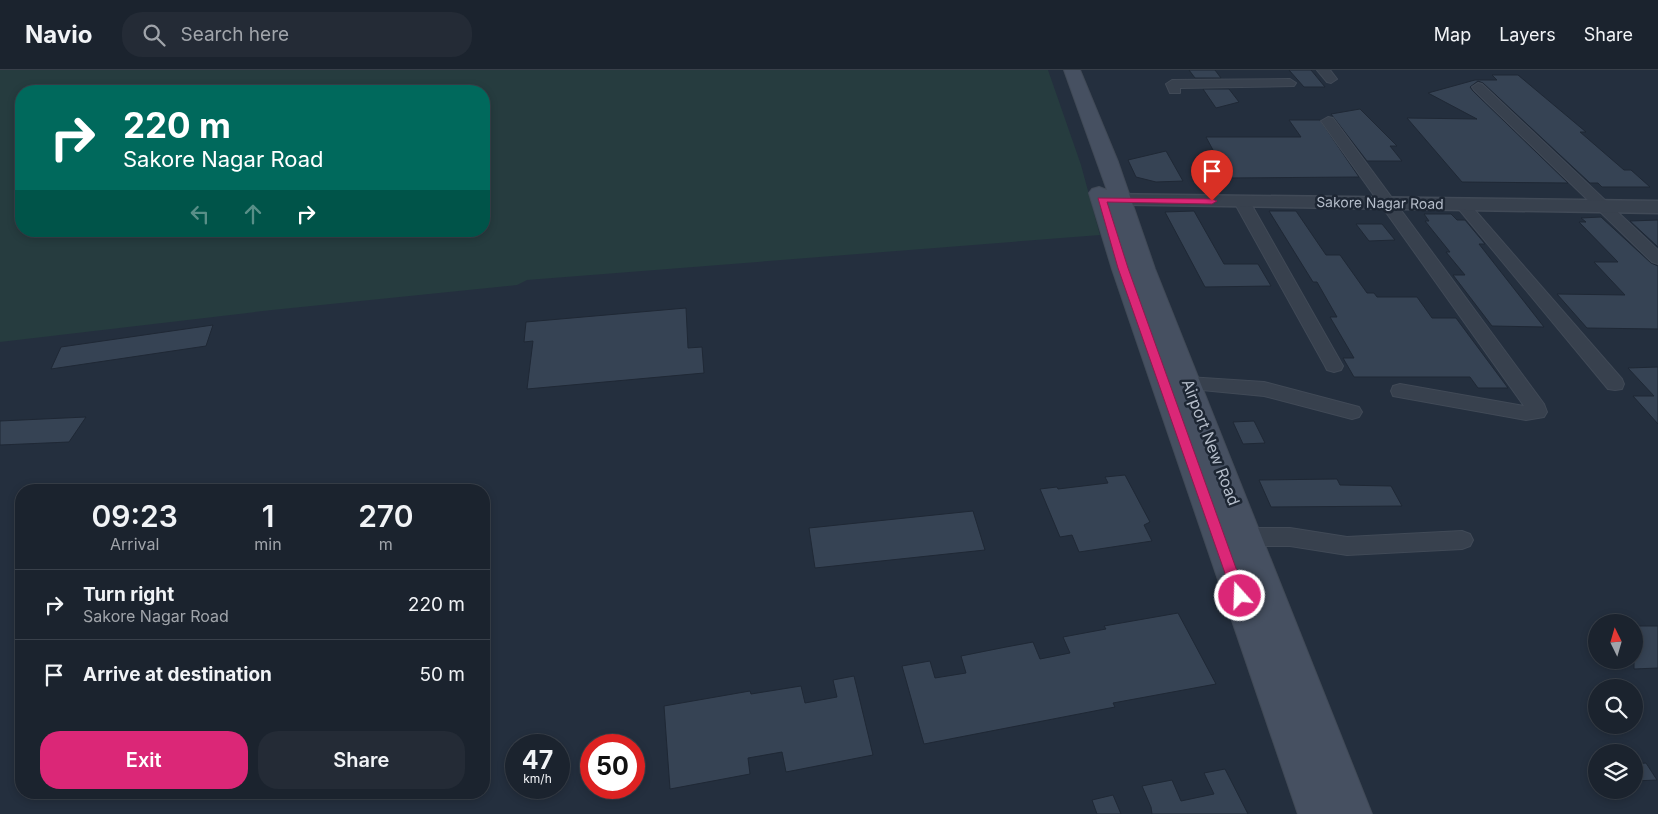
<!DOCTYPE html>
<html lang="en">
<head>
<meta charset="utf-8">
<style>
  :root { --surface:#1b232e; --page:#242b36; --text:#f1f3f6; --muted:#a0a4aa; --line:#39404a; --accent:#db2777 }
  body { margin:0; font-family:Inter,sans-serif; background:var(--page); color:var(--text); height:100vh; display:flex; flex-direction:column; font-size:19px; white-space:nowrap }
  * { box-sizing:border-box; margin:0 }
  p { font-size:16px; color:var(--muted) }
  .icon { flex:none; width:28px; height:28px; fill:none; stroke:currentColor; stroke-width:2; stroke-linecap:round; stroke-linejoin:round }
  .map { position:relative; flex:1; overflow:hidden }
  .details { position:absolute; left:15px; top:414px; width:475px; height:315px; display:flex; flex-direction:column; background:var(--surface); border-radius:20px; box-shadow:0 2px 8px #0003,0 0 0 1px var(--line) }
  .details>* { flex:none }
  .guide { position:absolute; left:15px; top:15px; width:475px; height:152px; border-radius:20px; box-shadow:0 2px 8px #0003,0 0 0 1px var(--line); background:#00695c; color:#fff; overflow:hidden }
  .needle { width:32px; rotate:355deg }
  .buttons { position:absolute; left:1588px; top:544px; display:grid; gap:10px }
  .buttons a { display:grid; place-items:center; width:55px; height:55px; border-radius:50%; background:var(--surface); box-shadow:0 2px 8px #0003,0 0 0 1px var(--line); font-size:25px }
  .speed { position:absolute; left:505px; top:664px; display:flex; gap:10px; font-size:25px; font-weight:700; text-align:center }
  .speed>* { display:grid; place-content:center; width:65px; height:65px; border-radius:50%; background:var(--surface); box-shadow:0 2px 8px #0003,0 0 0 1px var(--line); line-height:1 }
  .speed small { font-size:12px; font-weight:400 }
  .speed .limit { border:8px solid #d22; background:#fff; color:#111 }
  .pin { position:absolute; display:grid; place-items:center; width:42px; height:42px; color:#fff; margin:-51px -21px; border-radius:50% 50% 50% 0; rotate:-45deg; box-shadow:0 0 5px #0007 }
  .pin .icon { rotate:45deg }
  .me { position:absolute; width:55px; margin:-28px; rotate:340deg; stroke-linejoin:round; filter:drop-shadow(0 0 4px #0008) }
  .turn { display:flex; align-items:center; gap:18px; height:105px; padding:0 25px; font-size:22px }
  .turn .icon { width:65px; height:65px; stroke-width:2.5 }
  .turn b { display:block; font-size:35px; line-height:42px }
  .lanes { display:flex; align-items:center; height:48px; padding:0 25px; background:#0003; justify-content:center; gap:25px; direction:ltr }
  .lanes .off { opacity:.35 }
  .eta { display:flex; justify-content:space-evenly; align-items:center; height:85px; text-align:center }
  .eta b { font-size:30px; font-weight:600; line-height:35px }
  .action { display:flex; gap:10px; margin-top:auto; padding:10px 25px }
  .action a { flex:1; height:58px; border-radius:20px; background:var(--accent); color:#fff; font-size:20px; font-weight:600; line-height:58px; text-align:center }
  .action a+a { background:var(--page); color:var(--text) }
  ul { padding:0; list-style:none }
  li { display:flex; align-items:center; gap:15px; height:70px; padding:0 25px; border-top:1px solid var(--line) }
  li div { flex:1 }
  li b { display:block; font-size:19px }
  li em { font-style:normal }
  header { display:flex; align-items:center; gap:30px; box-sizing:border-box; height:70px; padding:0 25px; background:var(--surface); border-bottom:1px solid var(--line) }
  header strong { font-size:24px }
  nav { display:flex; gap:28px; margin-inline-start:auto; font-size:18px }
  .search { width:350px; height:45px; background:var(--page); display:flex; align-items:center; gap:12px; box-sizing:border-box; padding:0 18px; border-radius:20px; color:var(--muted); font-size:19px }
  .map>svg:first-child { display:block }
</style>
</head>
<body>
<header>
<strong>Navio</strong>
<div class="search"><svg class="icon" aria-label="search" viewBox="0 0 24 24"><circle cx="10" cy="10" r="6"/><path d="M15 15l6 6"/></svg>Search here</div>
<nav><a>Map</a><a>Layers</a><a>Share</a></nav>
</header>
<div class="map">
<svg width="1658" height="744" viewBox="0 0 1658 744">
  <rect width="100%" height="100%" fill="#242f3e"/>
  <path fill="#263c3f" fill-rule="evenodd" d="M0 0H1048L1081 95 1100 165 527 210 517 215 272 240 0 272ZM21 21H484V161H21Z"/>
  <path fill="#364354" stroke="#1f2835" d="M1189 0H1215L1221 8H1195Z
    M1289 0H1311L1325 17H1304Z
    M1492 5H1518L1586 62H1580L1624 100H1631L1650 117H1602L1598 113H1590L1483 13 1478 11 1470 17 1473 21 1568 113 1462 112 1407 48 1477 49 1428 23 1475 10H1497Z
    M1203 19H1229L1239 32 1216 38Z
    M1360 39 1397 76H1390L1402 91H1367L1331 44Z
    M1289 50H1320L1359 107 1228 108 1206 67H1301Z
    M1166 81 1183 111 1156 112 1136 107 1128 90Z
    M1194 141 1224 194H1258L1271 216 1205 217 1165 142Z
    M1269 141H1296L1326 185H1340L1367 223H1374L1377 227H1417L1432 248H1456L1508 318H1478L1470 307H1354L1343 288H1354L1330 247H1337L1317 212H1313Z
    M1424 144H1451L1457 150H1465L1485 174H1479L1544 257 1492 256 1453 205H1465L1446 182H1450L1425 151H1429Z
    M1601 147 1651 193 1658 196V259L1587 258 1557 224 1625 225 1594 192H1618L1579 152H1586L1581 148Z
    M1658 150V177L1630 151Z
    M1356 154H1382L1395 170 1369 171Z
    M686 238 688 278 702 277 704 303 527 319 533 271 524 272 526 252Z
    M213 255 206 276 51 299 61 277Z
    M1658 297V354L1633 326H1654L1628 298Z
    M86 347 69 372 0 375V351Z
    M1254 351 1265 373 1243 374 1233 352Z
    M1125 405 1150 452 1144 455 1152 471 1079 482 1072 465 1060 467 1040 419 1057 417 1058 419 1108 413 1105 407Z
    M1337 409 1340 415 1391 416 1402 436 1271 437 1259 410Z
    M973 441 985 480 815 498 809 458Z
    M1178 543 1216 614 1113 633 1115 637 924 674 902 596 930 591 935 608 966 603 961 586 1006 577 1033 572 1040 589 1070 583 1063 567 1106 559 1104 556Z
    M1634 556H1658V598L1634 599Z
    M854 606 873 685 786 702 782 682 748 688 750 704 670 719 664 636 750 621 751 624 801 616 805 633 837 627 833 610Z
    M1646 693 1657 710 1634 711V694Z
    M1225 699 1248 744H1152L1151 737 1142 716 1172 710 1181 731 1214 724 1204 703Z
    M1113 725 1121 744H1097L1092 730Z"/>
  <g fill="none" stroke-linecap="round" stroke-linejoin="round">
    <defs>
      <path id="minor" d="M1317 0H1330L1337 9 1331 13 1327 12Z
        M1290 9 1296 13 1294 16 1180 18V23H1170L1166 14 1172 10Z
        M1478 13 1482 14 1658 180V194L1652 192 1474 20 1472 17Z
        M1328 47 1333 48 1544 334 1547 342 1544 347 1526 350 1393 326 1391 321 1393 316 1400 314 1524 336 1321 51Z
        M1242 127 1250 132 1343 296 1341 300 1334 302 1327 300 1325 296 1234 132Z
        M1462 129 1467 131 1622 309 1624 314 1622 319 1615 320 1608 319 1457 137 1454 134 1457 131Z
        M1188 307 1264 312 1359 337 1362 342 1359 347 1352 349 1264 326 1181 318 1179 313 1181 308Z
        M1248 458H1290L1347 467 1462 461 1470 464 1473 470 1470 476 1462 479 1347 485 1290 476H1248L1240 473 1237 467 1240 461Z"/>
      <path id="tertiary" d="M1101 124 1658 131V143L1094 134 1092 130 1094 126Z"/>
      <path id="secondary" d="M1064 0H1080L1118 92 1155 199 1372 744H1298L1112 199 1089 123 1092 119 1099 117 1107 120Z"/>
    </defs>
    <use href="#minor" stroke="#414a57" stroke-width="2"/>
    <use href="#tertiary" stroke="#414a57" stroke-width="3"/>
    <use href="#secondary" stroke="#414a57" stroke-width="2"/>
    <use href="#minor" fill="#38414e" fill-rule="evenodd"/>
    <use href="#tertiary" fill="#38414e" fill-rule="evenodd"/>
    <use href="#secondary" fill="#465061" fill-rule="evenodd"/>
  </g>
  <path fill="#db2777" stroke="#8e194d" d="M1098 128 1212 129 1217 131 1212 134 1107 132 1128 198 1246 526 1244 530H1235L1233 526 1118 198Z"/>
  <g text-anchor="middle" stroke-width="5" stroke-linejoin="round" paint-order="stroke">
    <g font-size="14" fill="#b4bcc9" stroke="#1d2633">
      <text transform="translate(1380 133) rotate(1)" y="5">Sakore Nagar Road</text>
    </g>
    <g font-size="16" fill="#b4bcc9" stroke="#1d2633">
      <text transform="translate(1211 372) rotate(69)" y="6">Airport New Road</text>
    </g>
  </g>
</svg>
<div class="buttons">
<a><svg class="needle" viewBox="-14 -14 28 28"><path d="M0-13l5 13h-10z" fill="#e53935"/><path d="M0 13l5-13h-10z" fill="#a0a4aa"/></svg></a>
<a><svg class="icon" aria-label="search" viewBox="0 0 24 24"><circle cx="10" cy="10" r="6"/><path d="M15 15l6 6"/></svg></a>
<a><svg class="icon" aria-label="layers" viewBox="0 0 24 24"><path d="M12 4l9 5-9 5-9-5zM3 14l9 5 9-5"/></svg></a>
</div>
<div class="speed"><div>47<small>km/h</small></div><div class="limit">50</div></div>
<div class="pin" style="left:1212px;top:131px;background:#d93025"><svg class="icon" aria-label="arrive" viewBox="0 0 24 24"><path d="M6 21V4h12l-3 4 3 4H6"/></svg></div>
<svg class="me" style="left:1240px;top:526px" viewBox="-20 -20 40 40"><circle r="17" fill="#db2777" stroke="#fff" stroke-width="3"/><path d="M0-11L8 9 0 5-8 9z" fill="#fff"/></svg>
<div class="guide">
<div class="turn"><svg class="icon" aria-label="right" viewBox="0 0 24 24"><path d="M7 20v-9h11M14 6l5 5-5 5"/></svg><div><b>220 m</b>Sakore Nagar Road</div></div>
<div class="lanes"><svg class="icon off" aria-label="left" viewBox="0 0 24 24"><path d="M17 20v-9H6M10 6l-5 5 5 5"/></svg><svg class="icon off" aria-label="ahead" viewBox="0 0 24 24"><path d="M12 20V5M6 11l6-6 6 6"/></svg><svg class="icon" aria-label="right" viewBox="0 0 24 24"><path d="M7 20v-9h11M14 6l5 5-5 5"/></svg></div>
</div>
<section class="details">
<div class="eta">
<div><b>09:23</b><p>Arrival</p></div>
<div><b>1</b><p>min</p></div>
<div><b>270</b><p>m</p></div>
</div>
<ul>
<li><svg class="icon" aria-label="right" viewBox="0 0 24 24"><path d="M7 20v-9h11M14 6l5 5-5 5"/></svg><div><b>Turn right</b><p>Sakore Nagar Road</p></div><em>220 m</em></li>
<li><svg class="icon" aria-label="arrive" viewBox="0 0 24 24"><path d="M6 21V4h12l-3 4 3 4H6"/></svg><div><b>Arrive at destination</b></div><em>50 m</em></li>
</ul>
<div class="action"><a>Exit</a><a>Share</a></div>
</section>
</div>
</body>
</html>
